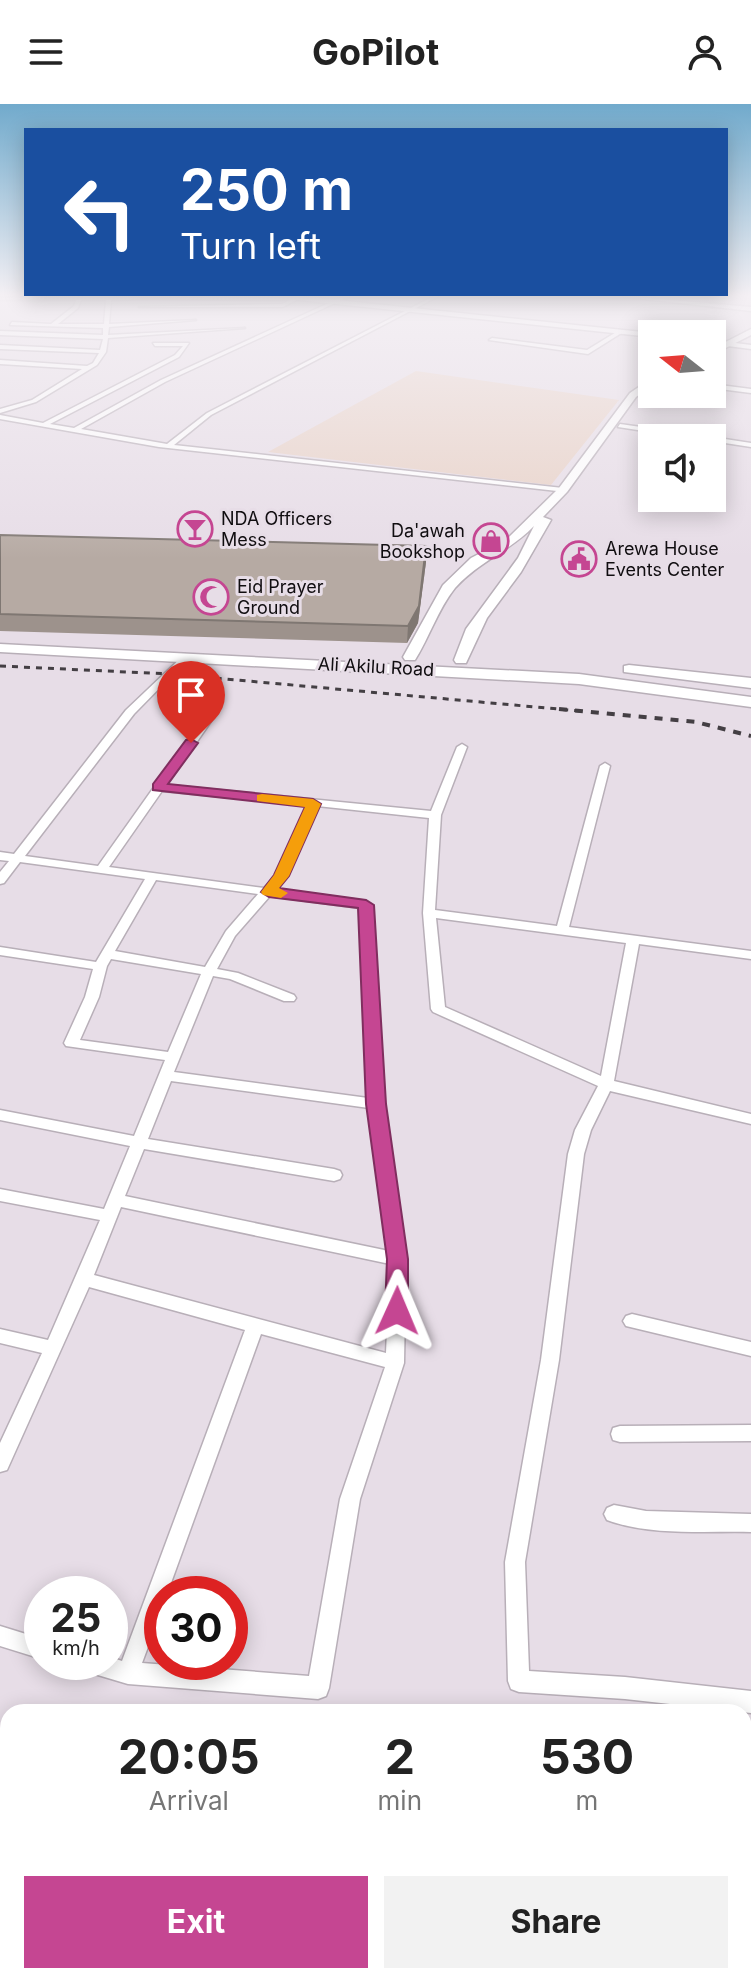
<!DOCTYPE html>
<html lang="en">
<head>
<meta charset="utf-8">
<style>
  :root { --surface:#fff; --page:#f2f2f2; --text:#222; --muted:#767676; --accent:#c54692 }
  body { margin:0; font-family:Inter,sans-serif; background:var(--page); color:var(--text); height:100vh; display:flex; flex-direction:column; font-size:30px; white-space:nowrap }
  * { box-sizing:border-box; margin:0 }
  p { font-size:26px; color:var(--muted) }
  .icon { flex:none; width:44px; height:44px; fill:none; stroke:currentColor; stroke-width:2; stroke-linecap:round; stroke-linejoin:round }
  .map { position:relative; flex:1; overflow:hidden }
  .panel { position:absolute; left:0px; top:1600px; width:752px; height:280px; display:flex; flex-direction:column; background:var(--surface); border-radius:24px 24px 0 0; box-shadow:0 4px 20px #0003 }
  .panel>* { flex:none }
  .banner { position:absolute; left:24px; top:24px; width:704px; height:168px; border-radius:0px; box-shadow:0 4px 20px #0003; background:#1a4fa0; color:#fff; overflow:hidden }
  .needle { width:52px; rotate:287deg }
  .tools { position:absolute; left:638px; top:216px; display:grid; gap:16px }
  .tools a { display:grid; place-items:center; width:88px; height:88px; border-radius:0px; background:var(--surface); box-shadow:0 4px 20px #0003; font-size:40px }
  .speed { position:absolute; left:24px; top:1472px; display:flex; gap:16px; font-size:40px; font-weight:700; text-align:center }
  .speed>* { display:grid; place-content:center; width:104px; height:104px; border-radius:50%; background:var(--surface); box-shadow:0 4px 20px #0003; line-height:1 }
  .speed small { font-size:20px; font-weight:400 }
  .speed .limit { border:12px solid #d22; background:#fff; color:#111 }
  .pin { position:absolute; display:grid; place-items:center; width:68px; height:68px; color:#fff; margin:-82px -34px; border-radius:50% 50% 50% 0; rotate:-45deg; box-shadow:0 0 8px #0007 }
  .pin .icon { rotate:45deg }
  .me { position:absolute; width:88px; margin:-44px; rotate:1deg; stroke-linejoin:round; filter:drop-shadow(0 0 6px #0008) }
  .turn { display:flex; align-items:center; gap:28px; height:168px; padding:0 24px; font-size:36px }
  .turn .icon { width:104px; height:104px; stroke-width:2.5 }
  .turn b { display:block; font-size:56px; line-height:68px }
  .eta { display:flex; justify-content:space-evenly; align-items:center; height:136px; text-align:center }
  .eta b { font-size:48px; font-weight:700; line-height:56px }
  .primary-button { display:flex; gap:16px; margin-top:auto; padding:16px 24px }
  .primary-button a { flex:1; height:92px; border-radius:0px; background:var(--accent); color:#fff; font-size:32px; font-weight:700; line-height:92px; text-align:center }
  .primary-button a+a { background:var(--page); color:var(--text) }
  header { display:flex; justify-content:space-between; align-items:center; height:104px; padding:0 24px; background:var(--surface); font-size:36px; font-weight:700 }
  .map>svg:first-child { display:block }
</style>
</head>
<body>
<header><svg class="icon" aria-label="menu" viewBox="0 0 24 24"><path d="M4 6h16M4 12h16M4 18h16"/></svg>GoPilot<svg class="icon" aria-label="person" viewBox="0 0 24 24"><circle cx="12" cy="8" r="4"/><path d="M4 21q1-7 8-7t8 7"/></svg></header>
<div class="map">
<svg width="751" height="1880" viewBox="0 0 751 1880">
  <rect width="100%" height="100%" fill="#e7dde7"/>
  <path fill="#e8d1c6" d="M416 267 619 296 551 381 268 348Z"/>
  <g fill="none" stroke-linecap="round" stroke-linejoin="round">
    <defs>
      <path id="minor" d="M108 192 147 195 111 196 109 220 196 216 109 223 108 231 245 224 108 234 106 248 97 261 36 298 0 309V305L32 296 82 265 0 260V256L87 262 93 259 99 249 0 245V241L100 246 103 235 0 231V227L103 231V224L10 221 12 218 51 220 74 202 76 196H0V194ZM81 196H106L104 220H58L78 204Z
        M344 192H350L165 278 81 325 167 340 207 309 434 192H439L211 311 174 341 563 384H566V388L159 343 0 315V311L43 319 175 251 183 242H155L153 239H189L179 253 50 320 74 324 161 276Z
        M623 192 751 203V207L625 193Z
        M296 193 300 194 283 203H139L282 200Z
        M618 227 623 228 588 250 489 236 492 234 587 246Z
        M712 280 751 285V289L712 284Z
        M620 320 704 332 707 334H690L618 323Z
        M712 333 751 339V343L712 337V334H709Z
        M185 550 190 553 188 555 134 610 25 752 98 762 203 614 212 616 167 681 431 707 457 643 462 640 467 643 441 711 435 806 557 822 600 662 605 659 610 662 569 823 751 847V855L639 840 614 977 751 1010V1020L610 987 591 1026 584 1050 559 1256 525 1458 529 1567 625 1573 751 1587V1609L625 1595 519 1588 511 1585 508 1577 505 1458 541 1256 568 1050 575 1026 598 982 433 908 431 905 423 809 429 714 317 702 287 772 276 785 366 797 372 801 383 1000 406 1155 404 1259 360 1395 329 1584 326 1592 318 1595 128 1580 81 1566 78 1558H110V1553L122 1557 245 1226 89 1183 7 1366 0 1368V1339L42 1249 0 1239V1225L48 1236 100 1116 0 1097V1085L104 1105 130 1042 0 1016V1006L134 1032 165 956 66 942 64 939 85 893 93 865 0 851V843L96 858 145 775 20 758 4 779 0 780V768L9 757 0 756V748L14 750 126 606ZM162 687 307 701 276 771 264 784 109 763ZM156 776 258 790 226 827 205 863 115 847ZM270 792 360 804 368 994 174 968 213 872 230 875 284 897H294L296 894 294 891 238 869 217 865 235 832ZM436 814 626 839 601 972 445 903ZM111 855 201 870 168 948 80 936 99 893 107 862ZM171 977 369 1004 389 1147 125 1092 144 1045 334 1077 340 1075 342 1071 340 1067 334 1065 148 1035ZM121 1103 390 1160 386 1249 94 1171ZM261 1230 385 1263 340 1395 309 1572 142 1559 162 1505V1490H167Z
        M632 1210 751 1238V1252L626 1222 623 1217 626 1212Z
        M751 1321V1337L620 1338 613 1336 611 1330 613 1324 620 1322Z
        M614 1401 646 1407 751 1410V1428C706 1427 649 1432 607 1416L604 1410 607 1404Z
        M0 1522 42 1535V1555L0 1542Z
        M744 1773H751V1797H744Z"/>
      <path id="tertiary" d="M298 192 652 229 655 230 652 233 298 196 142 195Z
        M712 236 751 241V245L712 240Z"/>
      <path id="primary" d="M751 225V231L712 251V245Z
        M652 274V281L636 293 567 388 543 413 551 416 521 468 487 514 466 559H456L454 556 466 525 518 454 534 422C510 447 478 458 455 484 438 505 429 534 415 556H405L403 553 443 481 471 454 506 436 559 384 630 289Z
        M0 540 579 570 751 593V603L579 580 0 548Z
        M629 561 751 574V584L624 568V562Z"/>
    </defs>
    <use href="#minor" stroke="#b8afb8" stroke-width="3"/>
    <use href="#tertiary" stroke="#b8afb8" stroke-width="3"/>
    <use href="#primary" stroke="#b8afb8" stroke-width="3"/>
    <use href="#minor" fill="#fff" fill-rule="evenodd"/>
    <use href="#tertiary" fill="#fff" fill-rule="evenodd"/>
    <use href="#primary" fill="#fff" fill-rule="evenodd"/>
    <path stroke="#443f44" stroke-width="3" stroke-dasharray="6 6" stroke-linecap="butt" d="M0 562 170 570 580 607"/>
    <path stroke="#443f44" stroke-width="4" stroke-dasharray="8 8" stroke-linecap="butt" d="M559 605 696 618 751 632"/>
  </g>
  <path fill="#9d928c" d="M0 431 426 458 418 519 407 539 0 527Z"/>
  <path fill="#7f7772" d="M426 442V458L418 519 407 539 408 522Z"/>
  <path fill="#b6aaa3" stroke="#7f7772" stroke-width="2" d="M0 431 426 442 419 502 408 522 0 510Z"/>
  <linearGradient id="sky" x2="0" y2="1"><stop stop-color="#71aacc"/><stop offset="0.42" stop-color="#f4f0f4"/><stop offset="1" stop-color="#f4f0f4" stop-opacity="0"/></linearGradient>
  <rect width="751" height="455" fill="url(#sky)"/>
  <path fill="#c54692" stroke="#802e5f" stroke-width="2" d="M191 635 198 639 168 680 313 695 321 700 289 772 279 784 366 796 374 801 386 1000 408 1155V1207L405 1213 397 1216 389 1213 385 1207 387 1155 366 1000 358 804 269 793 261 788 274 771 305 703 153 686V680L186 636Z"/>
  <path fill="#f59e0b" d="M262 690 313 695 321 700 289 772 279 784 288 789 281 794 263 791 261 788 274 771 305 703 257 697V691Z"/>
  <defs>
    <symbol id="bar-ring" viewBox="-11 -11 22 22"><circle r="9.5" fill="#e7dde7" stroke="#c54692" stroke-width="1.5"/><path d="M-6-5H6L.8 .8V4.5H3.5V6h-7V4.5H-.8V.8Z" fill="#c54692"/></symbol>
    <symbol id="shop-ring" viewBox="-11 -11 22 22"><circle r="9.5" fill="#e7dde7" stroke="#c54692" stroke-width="1.5"/><path d="M-5-2.5h2.3a2.7 3.5 0 0 1 5.4 0H5L5.5 6h-11ZM-1.5-2.5h3a1.5 2.3 0 0 0-3 0Z" fill="#c54692"/></symbol>
    <symbol id="civic-ring" viewBox="-11 -11 22 22"><circle r="9.5" fill="#e7dde7" stroke="#c54692" stroke-width="1.5"/><path d="M-.6-6.5H3V-4.5H.6V-3L4-1V1h2V6H-6V1h2V-1L-.6-3ZM-1.2 2.5V6h2.4V2.5Z" fill="#c54692"/></symbol>
    <symbol id="mosque-ring" viewBox="-11 -11 22 22"><circle r="9.5" fill="#e7dde7" stroke="#c54692" stroke-width="1.5"/><path d="M3.5-4.9A6 6 0 1 0 3.5 4.9A5 5 0 1 1 3.5-4.9Z" fill="#c54692"/></symbol>
  </defs>
  <g fill-rule="evenodd">
    <use href="#bar-ring" x="175" y="405" width="40" height="40"/>
    <use href="#shop-ring" x="471" y="417" width="40" height="40"/>
    <use href="#civic-ring" x="559" y="435" width="40" height="40"/>
    <use href="#mosque-ring" x="191" y="473" width="40" height="40"/>
  </g>
  <g text-anchor="middle" stroke-width="6" stroke-linejoin="round" paint-order="stroke">
    <g font-size="18" fill="#100d10" stroke="#e7dde7" text-anchor="start">
      <text x="221" y="421">NDA Officers<tspan x="221" dy="21">Mess</tspan></text>
      <text x="465" y="433" text-anchor="end">Da'awah<tspan x="465" dy="21">Bookshop</tspan></text>
      <text x="605" y="451">Arewa House<tspan x="605" dy="21">Events Center</tspan></text>
      <text x="237" y="489">Eid Prayer<tspan x="237" dy="21">Ground</tspan></text>
    </g>
    <g font-size="18" fill="#100d10" stroke="#e7dde7">
      <text transform="translate(376 563) rotate(3)" y="6">Ali Akilu Road</text>
    </g>
  </g>
</svg>
<div class="tools">
<a><svg class="needle" viewBox="-14 -14 28 28"><path d="M0-13l5 13h-10z" fill="#e53935"/><path d="M0 13l5-13h-10z" fill="#767676"/></svg></a>
<a><svg class="icon" aria-label="sound" viewBox="0 0 24 24"><path d="M4 9h4l5-4v14l-5-4H4zM17 9q2 3 0 6"/></svg></a>
</div>
<div class="speed"><div>25<small>km/h</small></div><div class="limit">30</div></div>
<div class="pin" style="left:191px;top:639px;background:#d93025"><svg class="icon" aria-label="arrive" viewBox="0 0 24 24"><path d="M6 21V4h12l-3 4 3 4H6"/></svg></div>
<svg class="me" style="left:397px;top:1207px" viewBox="-20 -20 40 40"><path d="M0-17L14 15 0 8-14 15z" fill="#c54692" stroke="#fff" stroke-width="4"/></svg>
<div class="banner">
<div class="turn"><svg class="icon" aria-label="left" viewBox="0 0 24 24"><path d="M17 20v-9H6M10 6l-5 5 5 5"/></svg><div><b>250 m</b>Turn left</div></div>
</div>
<section class="panel">
<div class="eta">
<div><b>20:05</b><p>Arrival</p></div>
<div><b>2</b><p>min</p></div>
<div><b>530</b><p>m</p></div>
</div>
<div class="primary-button"><a>Exit</a><a>Share</a></div>
</section>
</div>
</body>
</html>
